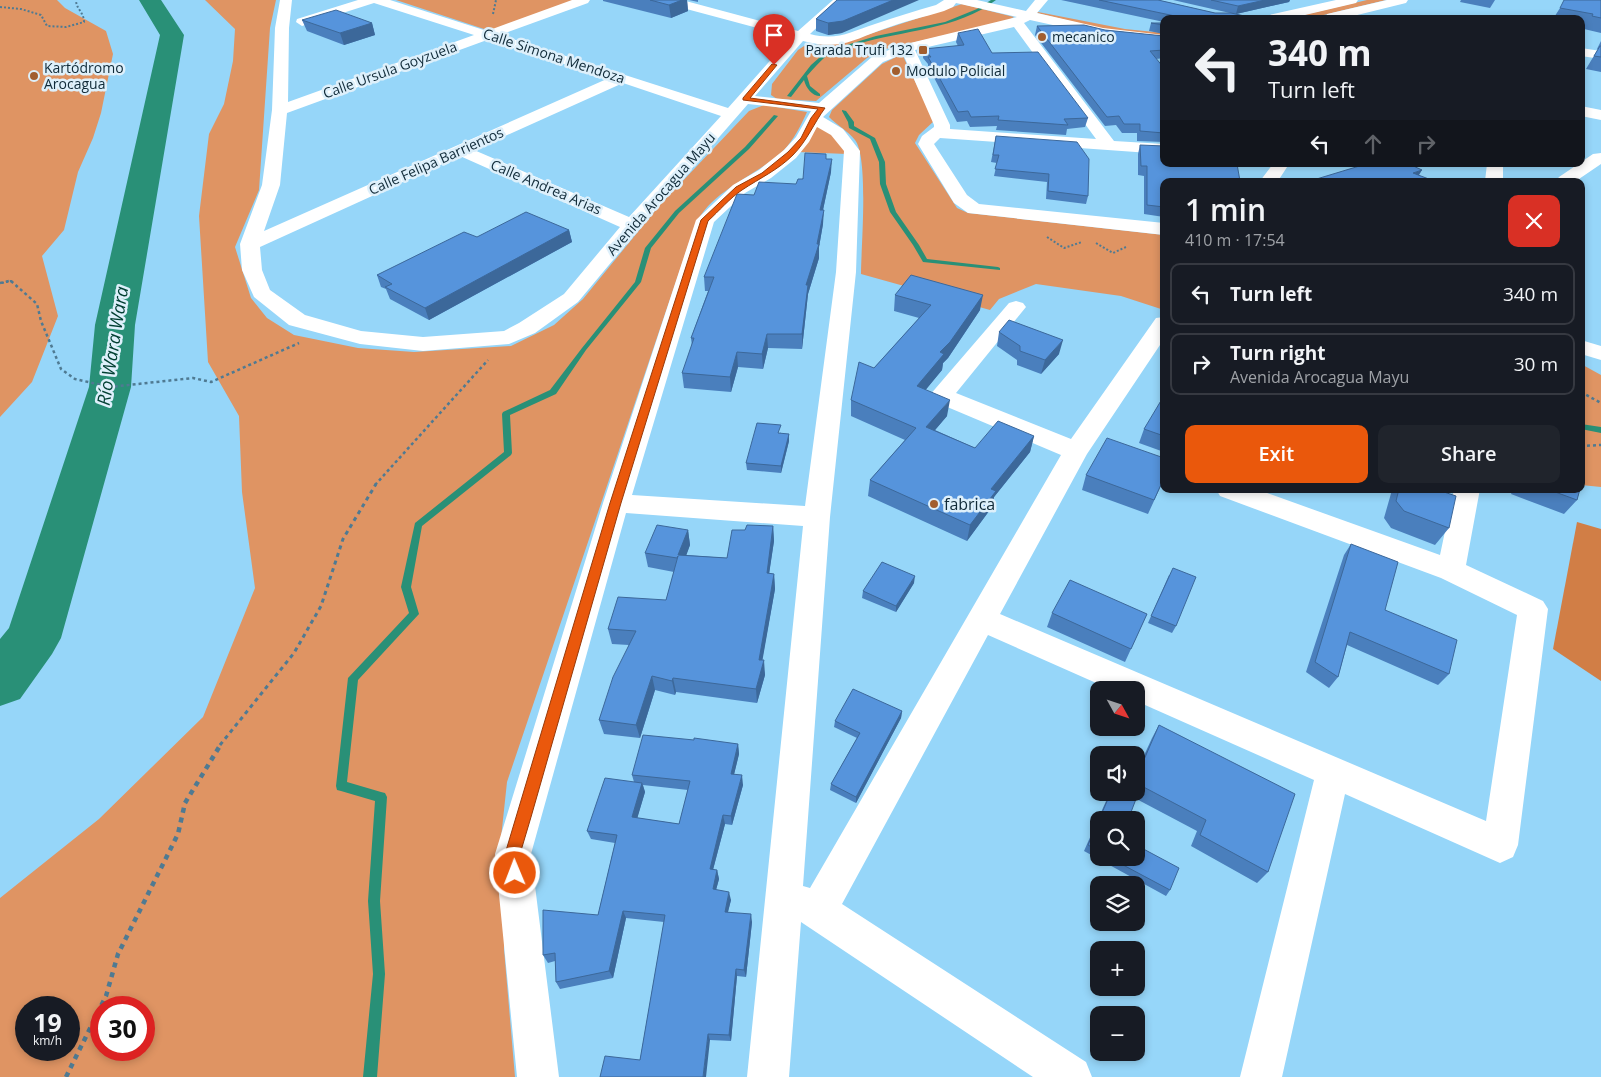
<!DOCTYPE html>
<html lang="en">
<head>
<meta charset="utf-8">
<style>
  :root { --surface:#171b24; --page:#20242c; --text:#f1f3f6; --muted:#9ea1a6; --line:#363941; --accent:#ea580c }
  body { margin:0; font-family:"Open Sans",sans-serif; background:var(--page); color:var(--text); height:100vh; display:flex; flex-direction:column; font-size:19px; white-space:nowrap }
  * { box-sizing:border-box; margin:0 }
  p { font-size:16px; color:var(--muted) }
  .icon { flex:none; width:28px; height:28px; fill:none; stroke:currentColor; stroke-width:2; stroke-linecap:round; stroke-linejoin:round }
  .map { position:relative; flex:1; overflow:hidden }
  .sheet { position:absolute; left:1160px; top:178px; width:425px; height:315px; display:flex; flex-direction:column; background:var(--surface); border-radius:10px; box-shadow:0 2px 8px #0003 }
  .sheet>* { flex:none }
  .banner { position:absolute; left:1160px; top:15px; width:425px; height:152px; border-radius:10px; box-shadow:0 2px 8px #0003; background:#171b24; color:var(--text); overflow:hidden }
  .needle { width:32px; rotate:130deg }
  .buttons { position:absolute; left:1090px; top:681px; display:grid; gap:10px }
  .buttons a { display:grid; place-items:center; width:55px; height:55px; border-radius:10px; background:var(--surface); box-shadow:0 2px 8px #0003; font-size:25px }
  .speed { position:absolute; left:15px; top:996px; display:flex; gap:10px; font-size:25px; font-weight:700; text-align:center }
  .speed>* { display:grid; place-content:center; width:65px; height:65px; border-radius:50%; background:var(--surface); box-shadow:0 2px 8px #0003; line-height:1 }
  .speed small { font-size:12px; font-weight:400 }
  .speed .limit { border:8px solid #d22; background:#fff; color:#111 }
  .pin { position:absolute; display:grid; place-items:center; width:42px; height:42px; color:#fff; margin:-51px -21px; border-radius:50% 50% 50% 0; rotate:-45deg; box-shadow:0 0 5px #0007 }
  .pin .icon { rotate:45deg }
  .me { position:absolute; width:55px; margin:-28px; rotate:359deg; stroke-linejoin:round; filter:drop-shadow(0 0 4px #0008) }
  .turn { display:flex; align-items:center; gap:18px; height:105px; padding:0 25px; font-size:22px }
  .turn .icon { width:65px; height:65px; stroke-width:2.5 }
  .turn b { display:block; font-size:35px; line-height:42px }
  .lanes { display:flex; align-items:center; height:48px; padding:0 25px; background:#0003; justify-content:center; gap:25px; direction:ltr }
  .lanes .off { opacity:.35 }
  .round { display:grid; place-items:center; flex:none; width:52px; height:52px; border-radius:10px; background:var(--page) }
  .summary { display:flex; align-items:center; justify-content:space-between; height:85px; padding:0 25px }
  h1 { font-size:30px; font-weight:600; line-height:38px }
  .primary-button { display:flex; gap:10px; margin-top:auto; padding:10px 25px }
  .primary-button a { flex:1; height:58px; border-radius:10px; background:var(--accent); color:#fff; font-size:20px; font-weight:600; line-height:58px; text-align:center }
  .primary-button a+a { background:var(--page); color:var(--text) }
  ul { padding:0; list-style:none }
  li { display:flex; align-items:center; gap:15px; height:62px; margin:0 10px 8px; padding:0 15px; border:2px solid var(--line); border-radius:10px }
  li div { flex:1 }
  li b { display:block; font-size:19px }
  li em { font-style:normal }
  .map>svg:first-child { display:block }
</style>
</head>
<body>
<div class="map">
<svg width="1601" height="1077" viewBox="0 0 1601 1077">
  <rect width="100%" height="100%" fill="#96d6f9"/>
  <path fill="#df9463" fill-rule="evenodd" d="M0 0H57L65 8 106 31 113 54 101 113 93 138 78 172 64 230 42 256 58 316 32 382 0 417Z
    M205 0H276L270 28 259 190 235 247 251 298 267 318 294 335 358 348 414 352 511 346 554 325 583 299 659 206 749 111 764 105 807 112C801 125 794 140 783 151 755 177 713 189 695 225L507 782 499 857 505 908 504 949 515 1077H0V898L99 819 203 717 255 588 242 492 239 416 208 362 199 216 209 134 224 104 233 61 235 29ZM26 1008H69V1050H26ZM101 1008H144V1050H101Z
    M396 0H575L490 31Z
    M1367 0H1386L1307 19H1286Z
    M962 4 1014 17 1007 21 885 49 867 58 816 101 777 99 771 95 772 84 798 50 804 46 845 42Z
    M1038 12 1125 29 1164 33V36L1099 28 1037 13Z
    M902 54 934 121 919 135 915 143 957 208 968 213 1164 235V310L1121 296 1036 284 999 299 990 310 861 274C861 248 869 158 855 140 848 131 837 125 829 117L832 110 882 64Z
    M815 126C834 130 838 137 847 154L798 152Z
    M1581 364 1601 375V487L1581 485Z"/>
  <path fill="#d17e46" d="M1577 522 1601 529V681L1553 649Z"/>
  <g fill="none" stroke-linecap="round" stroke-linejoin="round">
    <path fill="#299077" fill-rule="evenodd" d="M991 0H996C957 30 903 30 858 44 849 47 836 49 829 54 821 60 814 68 807 76L810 86 820 94V96C812 96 806 88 804 80L791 97 787 96 811 65 827 51 876 36 945 22 977 9Z
      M842 110 846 111 854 122V126L875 138 885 162 886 184 896 212 919 245 927 259 998 267 1000 268V270L923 262 913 245 890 212 880 184 879 162 870 139 849 128 848 122 842 111Z
      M774 115 778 116 749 149 679 213 651 248 641 282 586 350 556 394 510 415 512 453 511 455 422 526 411 587 419 614 358 680 347 782 381 792 385 793 387 797 380 901 385 974 377 1077H363L373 974 368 901 375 801 341 791 337 790 336 786 348 678 409 613 401 587 415 523 504 452 502 414 503 412 550 390 582 348 635 282 645 248 675 211 745 147Z
      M1581 424 1601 427V433L1581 429Z"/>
    <path fill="#299077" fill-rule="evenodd" d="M139 0H161L184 35 135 325 131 387 61 638 52 654 20 699 0 706V639L9 628 89 387 95 325 160 35Z"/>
    <path stroke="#4f7a92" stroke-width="2" stroke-dasharray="2 2" stroke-linecap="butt" d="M0 7 21 9 41 15 47 26 66 27 84 22C84 12 76 9 76 0
      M493 14 496 0
      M1047 237 1064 248 1082 242
      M1096 243 1113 253 1126 247
      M2 283 11 281 13 283"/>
    <path stroke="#4f7a92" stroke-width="2.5" stroke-dasharray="3 3" stroke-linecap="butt" d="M11 281 37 304 41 321 61 369 75 379 110 387 193 378 211 382 299 343
      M0 283 9 281
      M1581 392 1601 403
      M1581 446 1601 445
      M375 485 488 360"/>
    <path stroke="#4f7a92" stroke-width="3" stroke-dasharray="4 4" stroke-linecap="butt" d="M220 745 294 653 321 606 343 539 376 484"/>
    <path stroke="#4f7a92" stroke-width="4.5" stroke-dasharray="5 5" stroke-linecap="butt" d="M66 1077 106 996 118 954 178 834 185 803 221 744"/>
    <path fill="#fff" fill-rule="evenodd" d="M280 0H292L289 28 288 102 474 35 374 3 302 26 296 22 297 19 358 0H390L487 31 572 0H590L588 3 500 35 728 108 791 37 664 3 662 0H682L798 31 833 0H846L810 34C837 41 850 32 875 24 895 17 915 11 936 5L944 0H977L1026 11 1035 0H1048L1037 13 1103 28 1164 35V43L1103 36 1030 20 1024 23 1114 141 1164 144V154L940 138 934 144 967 195 979 204 1164 223V235L968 213 954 203 918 144 922 136 934 127V125L903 54 883 62 823 117 843 129 860 151 856 272 830 517 803 886 810 888 1061 455 933 401 929 396 1009 303 1016 301 1023 303 1026 307 956 393 1071 439 1156 318 1164 317V339L1087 454 1000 614 1486 821 1517 615 1441 578 1220 496 1216 489H1256L1440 555 1454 489H1480L1466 565 1543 601 1548 609 1518 845 1513 857 1500 863 1345 794 1282 1077H1240L1314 780 1136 701V690H1112L988 635 842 904 1086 1062 1092 1077H1033L801 922 789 1077H747L803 526 626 513 531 854 559 1077H517L495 854 603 503 696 220 733 185 759 170 784 150 796 137 811 111 748 104 639 229 578 302 535 333 509 344 423 351 360 344 289 325 254 297 242 270 240 244 262 185 272 110 275 28ZM956 3 1017 17 902 45 873 56 819 103 755 96 803 41C838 50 849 42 881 30 902 22 924 17 944 11L953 7ZM1014 27 1096 139 950 129V125L915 50ZM487 40 609 78 264 231 280 185 287 113ZM623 83 721 116 629 217 474 150ZM817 127 831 135 844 151 836 272 805 506 632 495 714 222 745 193 771 178 796 158 809 142ZM460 156 620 227 564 294 519 323 504 331 423 337 361 331 305 315 270 290 262 270 260 247Z
      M1336 0H1358L1356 3 1288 19H1264L1265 16Z
      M1387 0H1408L1406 3 1341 19H1327L1326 17 1327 14Z
      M1581 48 1601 51V59L1581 56Z
      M1581 106 1601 110V120L1581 116Z
      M1601 153V164L1576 181H1556L1559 177 1593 154Z
      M1273 164H1289L1278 181H1260Z
      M1487 164H1503V181H1485Z
      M1581 340 1601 346V360L1581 354Z"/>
  </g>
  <path fill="#4a7fbd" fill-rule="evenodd" d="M603 0H687L688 11 671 18 603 1Z
    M689 0H698V2Z
    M837 0 842 33 828 35 816 31V19Z
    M1061 0H1158L1215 13H1230L1173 0H1290L1289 2 1236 14 1258 19H1164V22Z
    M1461 0H1495L1490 8 1460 2Z
    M1601 0V33L1584 29 1585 27 1581 26V19H1553L1560 8Z
    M302 20 372 23 375 35 344 45 307 31Z
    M1151 23H1164V34L1149 31Z
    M1037 26 1105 30 1164 36V58L1156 59 1164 68V142L1137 141V133H1122L1116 125 1105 126 1035 35Z
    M958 33 992 53 1088 118 1085 127 1067 129 1066 135 996 130 997 126 970 127 967 121 957 122 928 66V64L923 58 924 49 958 46 956 42Z
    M1601 41V72L1586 69 1598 49H1597Z
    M996 136 1088 196 1086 204 1046 199 1047 182 994 176 997 163 991 162Z
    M1140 145 1240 181H1164V217L1144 214V176L1138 175V154Z
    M826 159 831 172 823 210V224L819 247V258L808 294 802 349 768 348 763 369 738 367 731 392 684 388 682 373 692 346 691 338 708 291H705L704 277 754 195 796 184Z
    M569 230 572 242 429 320 390 299 386 289 381 287 377 275 477 237Z
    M895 295 980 310 948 358 943 363 942 370 925 390 947 416 935 430 975 448 1034 436 1030 452 994 497 992 507 967 541 868 496 870 480 905 440 851 416V400L874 368 919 318 894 311Z
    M999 332 1059 354 1041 374 1017 365V360L997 346Z
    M1164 400V452L1139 443 1144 429Z
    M781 432 780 434H789V441L781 473 747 470 746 463Z
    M1164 458V479L1148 514 1082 490 1086 475Z
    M1388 489H1445L1444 492 1449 528 1435 545 1391 528 1384 518 1392 490Z
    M1513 489H1580L1577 500 1564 514 1511 494Z
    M773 526 774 541 769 573 774 574 775 589 762 660 765 675 757 703 676 692 675 695 655 690 640 738 604 734 599 720 629 645 612 644 608 629 666 600 674 572 648 567 645 553 688 530 690 545 686 555 727 558 745 530Z
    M1351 544 1385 610 1449 674 1438 685 1347 645 1338 677 1329 688 1306 672 1344 555Z
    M1169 575 1176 626 1172 633 1148 623Z
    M914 583 896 612 862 598 863 591Z
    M1052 613 1147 614 1125 662 1047 627Z
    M902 711 901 718 856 803 830 790 831 784 857 738 834 727 835 721Z
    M1159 725 1268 872 1257 883 1191 846 1197 831 1127 794 1128 792H1136V773L1152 738Z
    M694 740 738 744 739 754 734 774 743 785 732 825 725 824 713 870H717L719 879 716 890 731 900 728 912 752 922 746 977 737 976 731 1041 710 1040 640 1060 664 922 626 918 613 978 560 989 556 982 555 961 548 963 543 955 598 915 615 843 591 839 587 831 634 782 632 775ZM643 785 688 790 679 824 637 818 645 792Z
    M1110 792H1124L1099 820V858H1136L1170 890 1166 896 1084 851Z"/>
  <path fill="#3c689a" d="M682 0H687L688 11 671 18 669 5Z
    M893 0H919L842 33 828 35V23Z
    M1265 0H1290L1289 2 1236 14 1238 6Z
    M372 23 375 35 344 45 340 33Z
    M832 159 831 172 820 224V210Z
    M1422 170 1416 180 1413 173Z
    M824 210 823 224 819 247V258L808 294 802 349V334L806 285 817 244Z
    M569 230 572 242 429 320 425 308Z
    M983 295 980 310 948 358 943 363 942 370 915 403 917 386 940 352Z
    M767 334 768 348 763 369 762 354Z
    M1063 340 1059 354 1041 374 1045 360Z
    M737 352 738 367 731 392 730 377Z
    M950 400 947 416 924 443 926 427Z
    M789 434V441L781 473V466Z
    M1034 436 1030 452 994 497 992 507 967 541 970 525 991 489Z
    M773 526 774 541 767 588V573Z
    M688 530 690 545 681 570 678 555Z
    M774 574 775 589 760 674 759 660Z
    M915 576 914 583 896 612V606Z
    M764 660 765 675 757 703 756 689Z
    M652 676 655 690 640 738 636 725Z
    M673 678 676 692 675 695 672 681Z
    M902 711 901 718 856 803V797Z
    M738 744 739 754 732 783 731 774Z
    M742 775 743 785 732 825 731 816Z
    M642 783 645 792 635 826 632 817Z
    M723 815 725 824 711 877 710 869Z
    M717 870 719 879 714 897 713 889Z
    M729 892 731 900 726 919 725 912Z
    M623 911 626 918 613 978 609 971Z
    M751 914 752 922 746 977 744 970Z
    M736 969 737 976 731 1041 729 1035Z
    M708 1034 710 1040 706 1077H703Z"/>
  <path fill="#5694dc" stroke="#3c689a" d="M650 0H682L669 5Z
    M837 0H893L843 21 828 23 816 19Z
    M1099 0H1158L1215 13H1231L1258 19H1175V16Z
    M1211 0H1265L1238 6Z
    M1564 0H1601V18L1592 16 1593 14 1560 8Z
    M336 10 372 23 340 33 302 20Z
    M1151 23H1164V25Z
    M1084 25 1105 30 1164 36V50L1150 51 1164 68V133L1140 131V124H1124L1119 116 1107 117 1037 26Z
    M978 29 992 53 1038 52 1088 118 1064 119 1068 125 998 120 999 116 971 117 968 111 958 112 928 57H931L924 49 964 45 958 33Z
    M1600 46H1601V57L1594 56Z
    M996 136 1077 142 1089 159 1088 196 1048 191 1049 174 995 169 999 155H993Z
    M1140 145 1164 146V164H1237L1240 181H1231L1207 179V181H1164V207L1147 205V166H1141Z
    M805 153 826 154V159H832L820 210H824L817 244H819L806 285H808L802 334H767L762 354 737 352 730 377 682 373 694 338H691L714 277H704L737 194 754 195 759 182 796 184 798 179H803Z
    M1366 164H1409L1422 170 1413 173 1434 181H1310Z
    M526 212 569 230 425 308 385 287 392 284 377 275 464 232 477 237Z
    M911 275 983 295 950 342 940 352 944 354 917 386 950 400 926 427 975 448 998 421 1034 436 991 489 996 491 970 525 870 480 916 428 851 400 859 362 874 368 931 305 895 295Z
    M1009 320 1063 340 1045 360 1020 351V346L999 332Z
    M1162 399 1164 400V436L1144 429Z
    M757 423 781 425 778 433 789 434 781 466 746 463Z
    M1107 438 1164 458V478L1154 500 1086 475Z
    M1581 473 1584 474 1581 484Z
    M1399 489H1445L1444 492 1456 496 1449 528 1404 511 1396 501Z
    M1547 489H1580L1577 500Z
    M657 525 688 530 678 555 727 558 732 530H745L747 525 773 526 767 573 774 574 759 660H764L756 689 673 678 672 681 652 676 636 725 599 720 613 677 636 631 608 629 618 597 666 600 678 556 677 558 645 553Z
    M1351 544 1398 562 1385 610 1457 640 1449 674 1350 632 1338 677 1315 662Z
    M882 562 915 576 896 606 863 591Z
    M1173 568 1196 577 1176 626 1151 616Z
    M1070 580 1147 614 1131 649 1052 613Z
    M853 689 902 711 856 797 831 784 860 733 835 721Z
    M1159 725 1295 794 1268 872 1200 835 1206 820 1136 783V778Z
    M643 735 694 740V738L738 744 731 774 742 775 731 816 723 815 710 869 717 870 713 889 729 892 725 912 751 914 744 970 736 969 729 1035 708 1034 703 1077H600L605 1056 640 1060 665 915 623 911 609 971 556 982 555 953 543 955V910L598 915 617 835 587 831 605 778 642 783 632 817 679 824 690 781 632 775Z
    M1111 792H1124L1136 799 1128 820H1099V851L1088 845Z
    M1136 845 1179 868 1170 890 1110 858H1136Z"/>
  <path fill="#ea580c" stroke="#983908" d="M772 64 777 65 750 98 825 108C814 123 807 141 793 155 778 170 760 178 742 190 730 198 719 211 708 221L621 503 531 817 520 854 522 873 520 878 515 880 509 878 505 854 610 503 701 220 736 187 762 173 788 152 801 138 811 118 818 109 743 100V98Z"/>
  <g fill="#a25e2f" stroke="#def0fb" stroke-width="2">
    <circle cx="1042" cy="37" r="5"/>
    <rect x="918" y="45" width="10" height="10" rx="2.5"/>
    <circle cx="896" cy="71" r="5"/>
    <circle cx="34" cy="76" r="5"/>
    <circle cx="934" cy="504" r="5"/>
  </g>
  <g text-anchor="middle" stroke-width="5" stroke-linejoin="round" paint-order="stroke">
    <g font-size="14" fill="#102a38" stroke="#def0fb" text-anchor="start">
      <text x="1052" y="42">mecanico</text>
      <text x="913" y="55" text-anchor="end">Parada Trufi 132</text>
      <text x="44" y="73">Kartódromo<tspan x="44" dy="16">Arocagua</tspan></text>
      <text x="906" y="76">Modulo Policial</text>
    </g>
    <g font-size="14" fill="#102a38" stroke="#def0fb">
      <text transform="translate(554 56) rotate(18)" y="5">Calle Simona Mendoza</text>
      <text transform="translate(390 70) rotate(-20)" y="5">Calle Ursula Goyzuela</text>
      <text transform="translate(436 161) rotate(-24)" y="5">Calle Felipa Barrientos</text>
      <text transform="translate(546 187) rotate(23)" y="5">Calle Andrea Arias</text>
      <text transform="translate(661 194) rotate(-49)" y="5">Avenida Arocagua Mayu</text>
    </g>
    <g font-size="16" fill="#102a38" stroke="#def0fb" text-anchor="start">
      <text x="944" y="510">fabrica</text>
    </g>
    <g font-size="18" font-style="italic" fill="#013f32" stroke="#def0fb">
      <text transform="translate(113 346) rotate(-81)" y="6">Río Wara Wara</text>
    </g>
  </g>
</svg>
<div class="buttons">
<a><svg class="needle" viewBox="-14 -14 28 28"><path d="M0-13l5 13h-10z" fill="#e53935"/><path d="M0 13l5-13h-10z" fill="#9ea1a6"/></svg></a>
<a><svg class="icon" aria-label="sound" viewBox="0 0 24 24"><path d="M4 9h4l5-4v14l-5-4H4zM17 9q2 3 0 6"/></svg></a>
<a><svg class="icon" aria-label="search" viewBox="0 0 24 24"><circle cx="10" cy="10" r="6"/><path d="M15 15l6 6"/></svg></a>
<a><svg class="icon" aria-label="layers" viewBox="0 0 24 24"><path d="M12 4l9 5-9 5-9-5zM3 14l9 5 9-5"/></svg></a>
<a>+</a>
<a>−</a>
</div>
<div class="speed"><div>19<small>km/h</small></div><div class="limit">30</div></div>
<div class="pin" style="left:774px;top:65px;background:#d93025"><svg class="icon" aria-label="arrive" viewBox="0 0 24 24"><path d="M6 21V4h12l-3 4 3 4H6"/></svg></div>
<svg class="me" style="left:515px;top:873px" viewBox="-20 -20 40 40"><circle r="17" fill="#ea580c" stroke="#fff" stroke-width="3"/><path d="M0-11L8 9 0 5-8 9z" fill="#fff"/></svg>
<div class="banner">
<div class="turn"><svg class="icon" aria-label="left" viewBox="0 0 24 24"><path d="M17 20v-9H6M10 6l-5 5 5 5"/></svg><div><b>340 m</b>Turn left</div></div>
<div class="lanes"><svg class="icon" aria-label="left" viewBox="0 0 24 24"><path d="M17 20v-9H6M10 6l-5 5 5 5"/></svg><svg class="icon off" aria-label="ahead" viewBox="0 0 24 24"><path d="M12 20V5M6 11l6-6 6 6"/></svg><svg class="icon off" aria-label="right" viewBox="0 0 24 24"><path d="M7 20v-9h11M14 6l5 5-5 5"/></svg></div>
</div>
<section class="sheet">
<div class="summary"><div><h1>1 min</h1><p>410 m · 17:54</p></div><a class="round" style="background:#d93025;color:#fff"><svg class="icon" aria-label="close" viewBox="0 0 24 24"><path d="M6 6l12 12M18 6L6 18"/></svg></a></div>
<ul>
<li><svg class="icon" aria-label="left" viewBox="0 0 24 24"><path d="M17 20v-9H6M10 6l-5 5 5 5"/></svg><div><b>Turn left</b></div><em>340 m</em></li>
<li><svg class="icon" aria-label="right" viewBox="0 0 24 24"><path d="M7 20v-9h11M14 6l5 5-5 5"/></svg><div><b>Turn right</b><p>Avenida Arocagua Mayu</p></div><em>30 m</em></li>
</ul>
<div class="primary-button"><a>Exit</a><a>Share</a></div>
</section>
</div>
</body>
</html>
